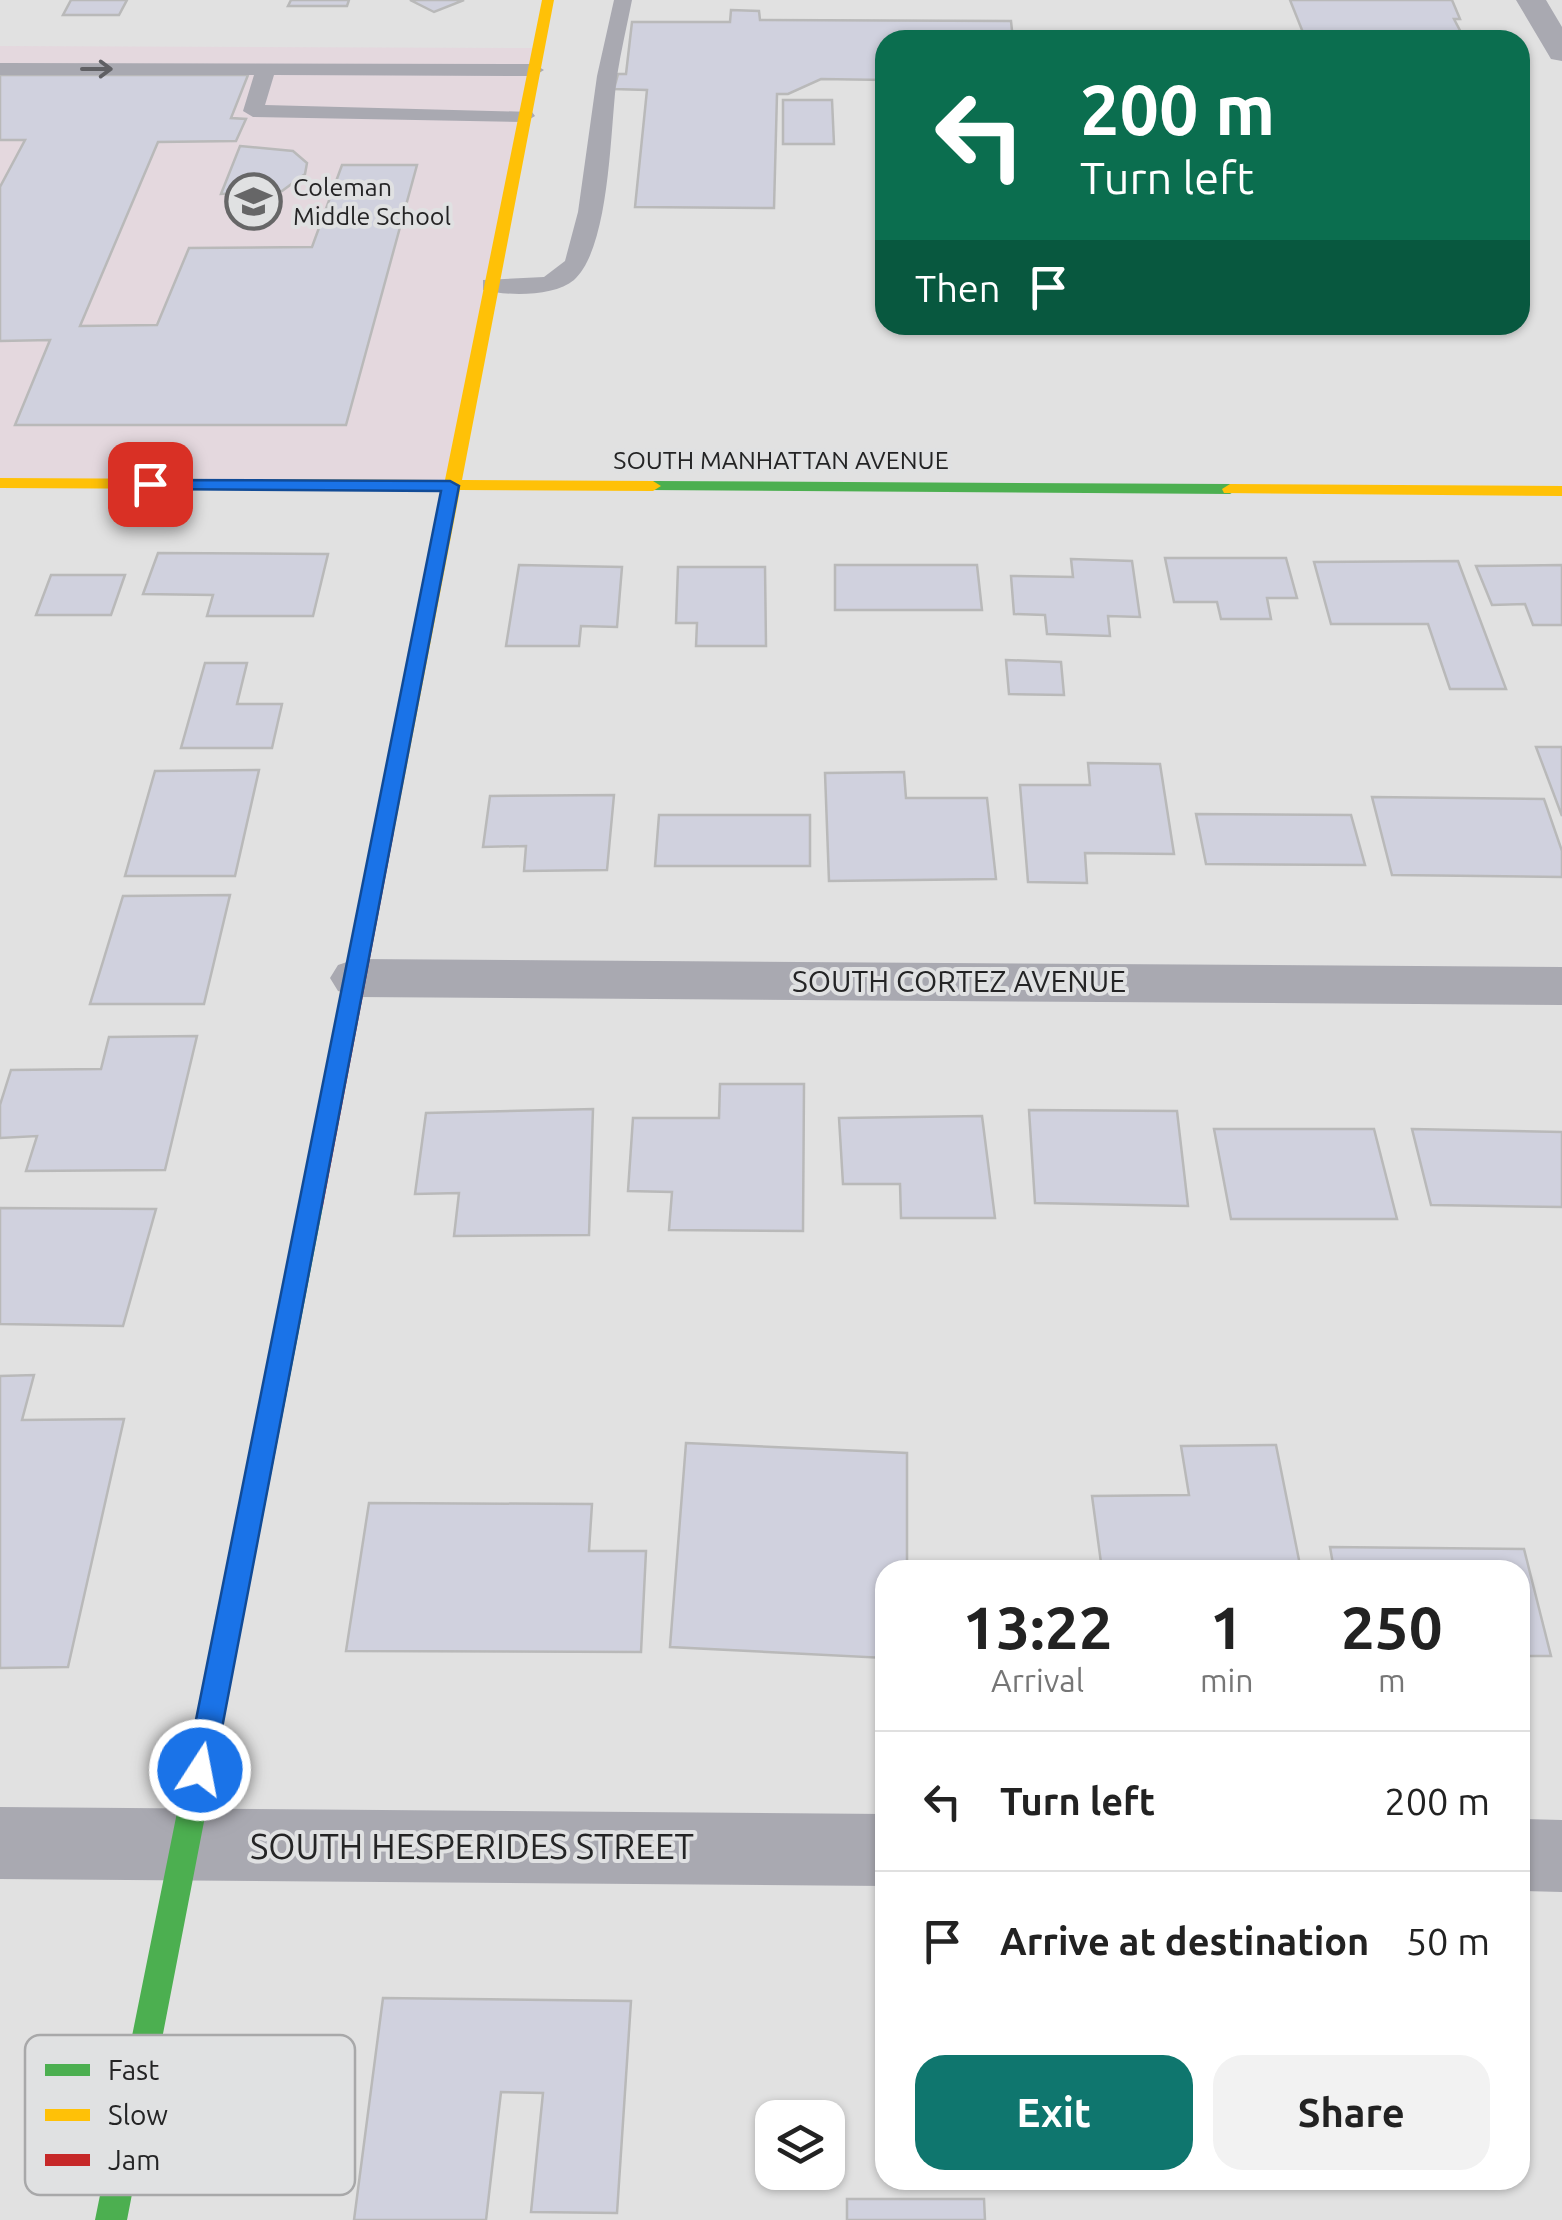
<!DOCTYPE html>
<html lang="en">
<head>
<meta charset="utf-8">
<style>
  :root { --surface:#fff; --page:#f2f2f2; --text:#222; --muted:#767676; --line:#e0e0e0; --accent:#0f766e }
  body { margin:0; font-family:Ubuntu,sans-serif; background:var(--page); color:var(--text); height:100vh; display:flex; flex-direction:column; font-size:38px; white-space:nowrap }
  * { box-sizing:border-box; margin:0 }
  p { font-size:32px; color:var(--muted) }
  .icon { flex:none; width:55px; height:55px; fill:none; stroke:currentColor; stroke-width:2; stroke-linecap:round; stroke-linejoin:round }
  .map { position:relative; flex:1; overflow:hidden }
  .sheet { position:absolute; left:875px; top:1560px; width:655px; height:630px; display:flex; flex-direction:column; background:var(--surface); border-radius:30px; box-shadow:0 2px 8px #0004 }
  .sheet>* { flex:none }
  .guide { position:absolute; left:875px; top:30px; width:655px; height:305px; border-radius:30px; box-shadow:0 2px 8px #0004; background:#0b6e4f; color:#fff; overflow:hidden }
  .tools { position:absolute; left:755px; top:2100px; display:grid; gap:20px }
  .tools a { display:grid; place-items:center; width:90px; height:90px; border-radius:20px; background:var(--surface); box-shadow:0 2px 8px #0004; font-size:50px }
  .pin { position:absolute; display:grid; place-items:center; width:85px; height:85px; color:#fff; margin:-42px; border-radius:20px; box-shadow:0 5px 15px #0006 }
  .me { position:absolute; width:110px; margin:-55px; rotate:11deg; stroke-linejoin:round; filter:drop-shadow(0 0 8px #0008) }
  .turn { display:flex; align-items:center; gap:35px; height:210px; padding:0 40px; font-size:45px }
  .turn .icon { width:130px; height:130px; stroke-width:2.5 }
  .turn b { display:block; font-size:70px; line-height:85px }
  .then { display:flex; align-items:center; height:95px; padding:0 40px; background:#0003; gap:20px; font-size:38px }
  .eta { display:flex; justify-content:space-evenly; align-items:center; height:170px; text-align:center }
  .eta b { font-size:60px; font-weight:700; line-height:70px }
  .cta { display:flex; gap:20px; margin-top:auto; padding:20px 40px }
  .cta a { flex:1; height:115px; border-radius:30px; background:var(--accent); color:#fff; font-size:40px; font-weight:700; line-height:115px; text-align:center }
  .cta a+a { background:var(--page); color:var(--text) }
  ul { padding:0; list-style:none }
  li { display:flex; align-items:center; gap:30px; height:140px; padding:0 40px; border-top:2px solid var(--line) }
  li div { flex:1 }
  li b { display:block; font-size:38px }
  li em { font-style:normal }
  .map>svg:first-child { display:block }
</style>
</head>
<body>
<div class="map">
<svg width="1562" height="2220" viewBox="0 0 1562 2220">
  <rect width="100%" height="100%" fill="#e1e1e1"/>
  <path fill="#e4d8de" d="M0 46 538 48 450 486 0 482Z"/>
  <path fill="#d0d1de" stroke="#b9b9b9" stroke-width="2.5" d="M71 0H127L119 15H63Z
    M291 0H349L347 6H288Z
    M410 0H464L434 12Z
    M1290 0H1452L1460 19H1454L1465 40H1306Z
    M731 10 759 11 760 20 1011 21 1013 40H885V80L821 79 788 94H777L774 208 635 207 647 90 614 89 618 74H626L632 22H730Z
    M1030 32 1089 33 1090 40H1031Z
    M0 75H248L231 118 246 119 236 141 158 142 80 326 157 325 189 248 312 247 342 165H417L346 425H15L50 340 0 341V187L25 140H0Z
    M783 100H832L834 144H783Z
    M240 146 293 151 307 163 305 174 282 191 221 194Z
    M158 553 328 554 313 616H207L213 595 143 594Z
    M1165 558H1286L1297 598H1267L1271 619H1221L1217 602H1174Z
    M1071 559 1132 561 1140 617 1108 616 1110 636 1047 634 1045 615 1014 614 1011 576 1073 577Z
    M1458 561 1506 689H1450L1428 624H1331L1314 562Z
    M519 565 622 567 617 627 581 626 579 646H506Z
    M835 565H977L982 610H835Z
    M1562 565V625H1533L1525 604 1492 605 1476 566Z
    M678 567H765L766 646H696L697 623H676Z
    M51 575H125L111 615H36Z
    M1006 660 1061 662 1064 695 1009 694Z
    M205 663H247L237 704H282L272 748H181Z
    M1536 747H1562V816Z
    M1088 763 1160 764 1174 854 1085 853 1087 883 1028 882 1020 785H1090Z
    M259 770 235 876H125L155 771Z
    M904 772 906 798H987L996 879 829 881 825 773Z
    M614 795 607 870 524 871 526 846 483 847 490 796Z
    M1372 797 1544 799 1562 851V877L1392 875Z
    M1196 814 1351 815 1365 865 1206 864Z
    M659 815H810V866H655Z
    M230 895 204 1004H90L123 896Z
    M197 1036 165 1170 26 1171 37 1136 0 1138V1105L11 1070 101 1069 109 1037Z
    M720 1084H804L803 1231 669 1230 672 1192 628 1191 633 1118H719Z
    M593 1109 589 1235 454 1236 459 1193 415 1194 426 1113Z
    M1029 1110 1177 1111 1188 1206 1035 1203Z
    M982 1116 995 1218H901L900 1184H843L839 1118Z
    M1214 1129H1374L1397 1219H1231Z
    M1412 1129 1562 1132V1207L1431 1205Z
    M0 1208 156 1209 123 1326 0 1324Z
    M34 1375 22 1420 124 1419 68 1667 0 1668V1376Z
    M686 1443 907 1453V1570H885V1658L670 1647Z
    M1276 1445 1301 1570H1102L1092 1496 1189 1495 1181 1446Z
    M369 1503 592 1504 589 1551H646L641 1652 346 1651Z
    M1330 1547 1524 1549 1551 1656H1520V1570H1334Z
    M383 1998 631 2001 617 2213 531 2212 543 2093 501 2092 486 2220H354Z
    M847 2199H984L985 2220H847Z"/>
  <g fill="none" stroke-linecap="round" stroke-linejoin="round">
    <path fill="#a9a9b1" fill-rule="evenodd" d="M614 0H632C627 25 621 51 617 76 610 126 611 246 574 280 554 297 507 296 483 290V280L544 277 565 261 578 212 597 76Z
      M0 63 534 64 544 70 534 76 274 75 265 105 532 112 535 116 525 122 253 117 243 111 254 75H0Z"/>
    <path fill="#a9a9b1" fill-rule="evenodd" d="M1516 0H1546L1562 27V61L1551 59Z
      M356 959 1562 967V1005L356 997 338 991 330 978 338 965Z
      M0 1807 885 1814V1886L0 1879Z
      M1520 1819 1562 1820V1892L1520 1891Z"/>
    <path fill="#4caf50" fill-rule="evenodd" d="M653 481 1230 484 1238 489 1230 494 647 490 645 486Z
      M311 1197 319 1199 323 1206 127 2220H95L299 1206 303 1199Z"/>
    <path fill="#ffc107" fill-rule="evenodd" d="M542 0H554L462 480 653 481 661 486 653 491 460 490 394 832 384 839 374 832 443 490 0 488V478L445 480Z
      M1230 484 1562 486V496L1224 493 1222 489Z"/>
    <path fill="#c62828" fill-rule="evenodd" d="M384 825 394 832 323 1206 319 1213H303L299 1206 374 832Z"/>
  </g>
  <defs><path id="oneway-shaft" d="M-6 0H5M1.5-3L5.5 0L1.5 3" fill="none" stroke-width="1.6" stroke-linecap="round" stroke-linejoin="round" transform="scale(2.5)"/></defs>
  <use stroke="#606064" href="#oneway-shaft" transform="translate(97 69)"/>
  <path fill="#1a73e8" stroke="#114b97" stroke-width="2.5" d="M144 480 450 481 459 486 214 1770 210 1780 200 1784 190 1780 186 1770 441 491 150 489 142 484Z"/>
  <defs>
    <symbol id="school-ring" viewBox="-11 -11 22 22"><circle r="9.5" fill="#e0e1e2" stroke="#666667" stroke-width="1.5"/><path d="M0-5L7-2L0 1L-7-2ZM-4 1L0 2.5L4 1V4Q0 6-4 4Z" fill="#666667"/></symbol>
  </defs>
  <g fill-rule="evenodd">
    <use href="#school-ring" x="222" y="170" width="63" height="63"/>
  </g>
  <g text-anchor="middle" stroke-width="8" stroke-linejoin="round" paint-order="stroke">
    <g font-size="25" fill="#242425" stroke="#e0e1e2" text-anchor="start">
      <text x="293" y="196">Coleman<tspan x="293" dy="29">Middle School</tspan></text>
    </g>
    <g font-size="25" fill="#242425" stroke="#e0e1e2">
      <text x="781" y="469">SOUTH MANHATTAN AVENUE</text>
    </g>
    <g font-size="30" fill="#242425" stroke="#e0e1e2">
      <text x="959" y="992">SOUTH CORTEZ AVENUE</text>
    </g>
    <g font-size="35" fill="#242425" stroke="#e0e1e2">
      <text x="472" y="1859">SOUTH HESPERIDES STREET</text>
    </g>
  </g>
  <rect x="25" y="2035" width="330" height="160" rx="15" fill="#e0e1e2" stroke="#a8a8a9" stroke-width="2.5"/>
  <rect x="45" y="2064" width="45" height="12" fill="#4caf50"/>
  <rect x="45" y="2109" width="45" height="12" fill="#ffc107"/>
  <rect x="45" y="2154" width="45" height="12" fill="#c62828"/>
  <g font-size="28" fill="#242425">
    <text x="108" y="2080">Fast</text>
    <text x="108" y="2125">Slow</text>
    <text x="108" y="2170">Jam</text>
  </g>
</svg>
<div class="tools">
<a><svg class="icon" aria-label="layers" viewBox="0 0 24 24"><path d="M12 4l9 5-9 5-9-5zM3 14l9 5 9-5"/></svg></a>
</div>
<div class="pin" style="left:150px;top:484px;background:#d93025"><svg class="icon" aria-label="arrive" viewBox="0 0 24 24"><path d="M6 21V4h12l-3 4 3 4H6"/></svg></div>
<svg class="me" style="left:200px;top:1770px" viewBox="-20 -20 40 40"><circle r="17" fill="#1a73e8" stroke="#fff" stroke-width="3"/><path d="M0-11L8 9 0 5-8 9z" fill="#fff"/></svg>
<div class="guide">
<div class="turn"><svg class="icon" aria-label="left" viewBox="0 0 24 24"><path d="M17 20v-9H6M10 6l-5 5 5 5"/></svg><div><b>200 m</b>Turn left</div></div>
<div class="then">Then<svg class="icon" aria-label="arrive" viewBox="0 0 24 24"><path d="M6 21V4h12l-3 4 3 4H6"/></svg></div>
</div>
<section class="sheet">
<div class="eta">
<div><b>13:22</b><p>Arrival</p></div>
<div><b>1</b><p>min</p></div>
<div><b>250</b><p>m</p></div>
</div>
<ul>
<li><svg class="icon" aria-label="left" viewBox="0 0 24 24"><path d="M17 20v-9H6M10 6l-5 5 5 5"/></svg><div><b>Turn left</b></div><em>200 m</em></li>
<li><svg class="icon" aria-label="arrive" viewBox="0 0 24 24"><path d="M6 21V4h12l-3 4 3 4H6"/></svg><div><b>Arrive at destination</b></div><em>50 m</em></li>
</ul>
<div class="cta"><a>Exit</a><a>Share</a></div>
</section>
</div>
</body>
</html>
